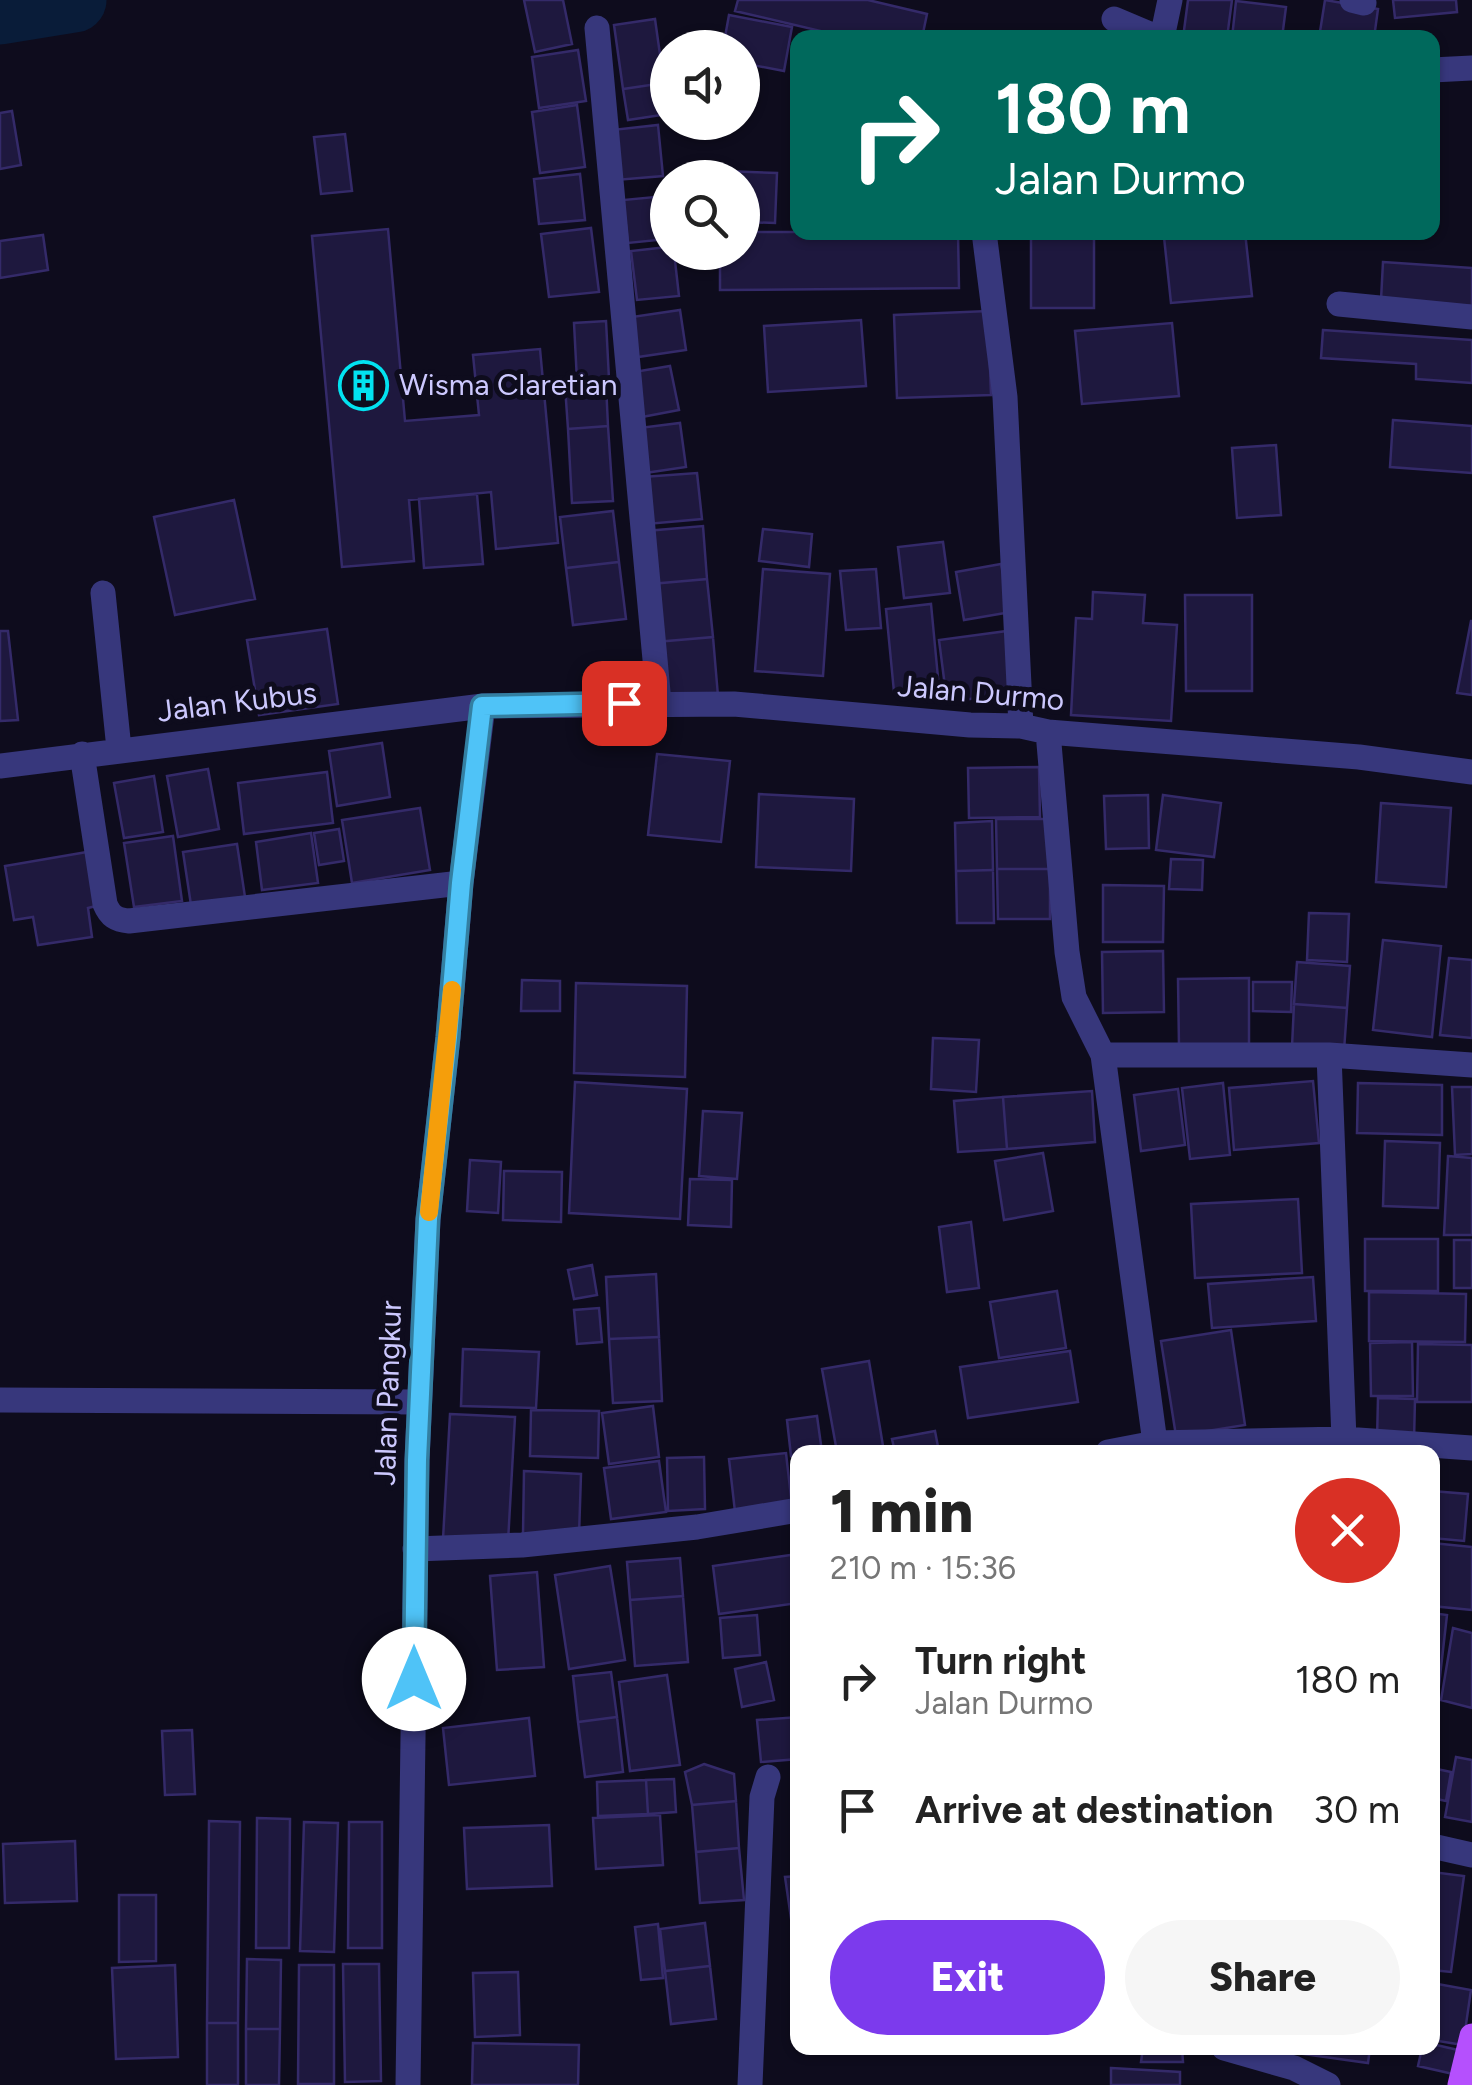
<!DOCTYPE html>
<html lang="en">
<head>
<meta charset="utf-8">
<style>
  :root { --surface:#fff; --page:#f6f6f6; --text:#222; --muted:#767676; --accent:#7c3aed }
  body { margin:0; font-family:Figtree,sans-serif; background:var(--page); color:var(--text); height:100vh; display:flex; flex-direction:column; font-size:38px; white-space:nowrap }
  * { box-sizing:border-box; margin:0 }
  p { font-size:32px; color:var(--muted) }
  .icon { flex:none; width:55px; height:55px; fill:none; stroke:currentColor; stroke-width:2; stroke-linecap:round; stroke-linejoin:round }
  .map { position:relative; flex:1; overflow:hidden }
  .side { position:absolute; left:790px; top:1445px; width:650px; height:610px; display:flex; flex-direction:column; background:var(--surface); border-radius:20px; box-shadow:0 2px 8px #0004 }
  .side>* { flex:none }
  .hud { position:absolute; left:790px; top:30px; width:650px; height:210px; border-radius:20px; box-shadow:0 2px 8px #0004; background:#00695c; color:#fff; overflow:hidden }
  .controls { position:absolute; left:650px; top:30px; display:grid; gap:20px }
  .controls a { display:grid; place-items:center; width:110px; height:110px; border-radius:50%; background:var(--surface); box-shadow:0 2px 8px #0004; font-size:50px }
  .pin { position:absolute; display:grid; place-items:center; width:85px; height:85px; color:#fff; margin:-42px; border-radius:20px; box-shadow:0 5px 15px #0006 }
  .me { position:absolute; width:110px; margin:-55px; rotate:0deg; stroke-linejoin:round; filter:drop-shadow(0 0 8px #0008) }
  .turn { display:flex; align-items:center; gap:35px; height:210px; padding:0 40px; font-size:45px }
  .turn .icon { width:130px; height:130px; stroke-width:2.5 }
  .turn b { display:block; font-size:70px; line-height:85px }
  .round { display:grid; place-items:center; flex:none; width:105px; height:105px; border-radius:52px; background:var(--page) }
  .head { display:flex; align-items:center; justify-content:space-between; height:170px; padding:0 40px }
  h1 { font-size:60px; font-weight:800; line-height:75px }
  .action { display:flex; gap:20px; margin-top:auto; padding:20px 40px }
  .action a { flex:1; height:115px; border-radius:60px; background:var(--accent); color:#fff; font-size:40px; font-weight:800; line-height:115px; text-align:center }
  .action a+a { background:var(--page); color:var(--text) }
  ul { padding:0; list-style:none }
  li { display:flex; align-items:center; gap:30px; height:130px; padding:0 40px }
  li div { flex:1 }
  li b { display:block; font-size:38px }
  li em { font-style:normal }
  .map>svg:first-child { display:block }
</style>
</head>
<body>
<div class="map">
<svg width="1472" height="2085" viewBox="0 0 1472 2085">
  <rect width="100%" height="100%" fill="#0e0c1d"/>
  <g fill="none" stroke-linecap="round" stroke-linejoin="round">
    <path stroke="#091c39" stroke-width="65" d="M0 12 74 0"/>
  </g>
  <path fill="#1e183e" stroke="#342a69" stroke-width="2.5" d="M524 0H563L572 44 535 52Z
    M738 0H868L927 14 922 38H850L735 11Z
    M1188 0H1232L1227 38H1183Z
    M1325 0 1378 9 1374 38H1319Z
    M1393 0H1456L1457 12 1395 18Z
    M1236 1 1286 7 1282 38H1232Z
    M729 15 792 27 784 71 742 63V48H723Z
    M655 19 664 83 623 89 614 25Z
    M578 50 586 101 539 108 532 57Z
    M664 83 668 114 628 120 623 89Z
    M577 105 585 167 540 173 532 112Z
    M12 111 21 165 0 169V113Z
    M658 125 663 176 616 180 612 130Z
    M345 134 352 191 321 194 314 137Z
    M696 170 777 173 775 223 742 222V178H696Z
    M580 174 585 220 539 224 534 179Z
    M665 196 668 239 628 243 623 200Z
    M591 228 599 292 549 297 541 234Z
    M388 229 405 421 479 415 473 355 540 349 558 543 496 549 491 492 409 500 414 561 342 567 312 236Z
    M742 232H958L959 288 720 290V252H742Z
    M1031 232H1094V308H1031Z
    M1207 232H1245L1252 296 1171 303 1164 237Z
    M43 235 48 270 0 278V241Z
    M668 247V252H674L679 296 637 300 631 251Z
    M1383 262 1472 268V306L1381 300Z
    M680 310 686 350 638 357 632 317Z
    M988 311 991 395 897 398 894 315Z
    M861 320 866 386 768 392 764 326Z
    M606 321 609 379 577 381 574 323Z
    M1172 323 1179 396 1082 404 1075 331Z
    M1323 330 1472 340V383L1416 379V364L1321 358Z
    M670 366 679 410 642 417 634 372Z
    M606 384 608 426 568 429 565 386Z
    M1393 420 1472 426V473L1390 467Z
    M680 423 686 467 645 473 639 428Z
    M608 426 613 501 572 503 568 429Z
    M1276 445 1281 515 1237 518 1232 448Z
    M697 473 702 519 647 524 643 477Z
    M477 494 483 564 424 568 419 499Z
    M234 500 255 599 175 615 154 517Z
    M613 511 619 562 566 568 560 517Z
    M703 526 707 579 651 584 646 531Z
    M763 529 812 534 809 567 759 561Z
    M943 542 950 593 904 598 898 547Z
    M619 562 626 619 573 625 566 568Z
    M1001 564 1011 612 964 620 956 572Z
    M763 569 830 574 823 676 755 671Z
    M876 569 881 628 846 630 840 571Z
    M707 579 713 637 656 642 651 584Z
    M1093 592 1145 595 1143 623 1177 625 1171 721 1071 715 1076 618 1092 619Z
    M1185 595H1252V691H1186Z
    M931 604 939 688 894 692 886 609Z
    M1471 621H1472V695L1457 693Z
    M327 629 338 704 259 715 247 640Z
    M0 631H8L18 720 0 721Z
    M1007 631 1015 693 947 702 939 640Z
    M713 637 718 696 661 701 656 642Z
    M382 743 390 797 337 806 329 751Z
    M657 754 730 761 721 842 648 835Z
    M1039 767 1040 817 969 818 968 768Z
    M208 769 219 829 178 837 167 776Z
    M327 772 333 823 244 834 238 783Z
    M154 776 163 832 124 838 114 783Z
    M759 794 854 799 851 871 756 867Z
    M1148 795 1149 848 1106 849 1104 796Z
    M1163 795 1221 803 1214 857 1156 850Z
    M1381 803 1451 808 1446 887 1376 882Z
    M420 808 430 870 352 883 342 820Z
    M996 819H1050V869H997Z
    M992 821 993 870 956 871 955 823Z
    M339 829 344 861 319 865 314 833Z
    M311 833 318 883 262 890 256 842Z
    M173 836 182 901 134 907 124 843Z
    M237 844 245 897 191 905 183 852Z
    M87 852 96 906 88 908 92 937 38 945 33 917 14 920 5 866Z
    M1171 859 1203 860 1202 890 1169 889Z
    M997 869H1050V919H998Z
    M993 870 994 923H957L956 871Z
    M1103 885 1164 886 1163 942H1103Z
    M1309 913 1349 914 1347 962 1307 960Z
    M1383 940 1441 946 1432 1037 1373 1030Z
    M1163 951 1164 1012 1103 1013 1102 952Z
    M1449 958 1472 960V1038L1440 1035Z
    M1297 962 1350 966 1347 1008 1294 1004Z
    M1249 978V1046L1179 1047 1178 979Z
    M522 980 560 981V1011H521Z
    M1253 982H1292L1291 1012 1253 1011Z
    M576 983 687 986 685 1077 574 1073Z
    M1294 1004 1347 1008 1344 1051 1292 1047Z
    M933 1038 979 1040 976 1092 931 1089Z
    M1313 1081 1319 1143 1234 1150 1229 1088Z
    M575 1082 687 1089 680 1219 569 1213Z
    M1223 1083 1230 1155 1190 1159 1182 1088Z
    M1358 1083 1442 1085V1135L1357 1133Z
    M1452 1087H1472V1154L1455 1155Z
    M1178 1089 1185 1145 1141 1151 1134 1095Z
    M1092 1091 1095 1142 1007 1149 1003 1097Z
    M1003 1097 1007 1149 958 1152 954 1101Z
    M703 1111 742 1113 737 1179 699 1176Z
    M1385 1141 1440 1143 1438 1208 1383 1206Z
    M1043 1153 1053 1211 1004 1220 995 1161Z
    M1448 1156 1472 1158V1235H1444Z
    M470 1160 501 1162 498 1213 467 1211Z
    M504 1171 562 1172 561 1222 503 1220Z
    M690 1179 732 1180 731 1227 688 1225Z
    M1298 1199 1302 1273 1195 1278 1191 1204Z
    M971 1222 979 1288 947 1292 939 1227Z
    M1365 1239H1438V1291H1365Z
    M1454 1240H1472V1288H1454Z
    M592 1265 597 1295 574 1299 568 1270Z
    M656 1274 659 1337 609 1339 606 1277Z
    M1313 1277 1316 1321 1212 1328 1208 1284Z
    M1057 1291 1066 1348 999 1358 990 1302Z
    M1369 1292 1466 1294 1465 1342 1369 1341Z
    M599 1308 602 1342 577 1344 574 1310Z
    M1231 1330 1245 1425 1176 1436 1161 1341Z
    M659 1337 662 1401 613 1403 609 1339Z
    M1412 1342 1413 1396H1371L1370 1343Z
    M1418 1344 1472 1345V1402H1417Z
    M463 1349 539 1352 536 1408 461 1406Z
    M1070 1351 1078 1402 968 1418 960 1367Z
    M869 1361 884 1452H837L822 1369Z
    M1378 1398 1415 1399 1414 1441 1377 1440Z
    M653 1406 659 1457 609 1464 602 1413Z
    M531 1410 599 1411 598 1458 530 1456Z
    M450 1414 515 1417 508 1542 443 1539Z
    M817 1416 822 1452H798V1455L791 1456 787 1420Z
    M935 1431 939 1452H895L892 1439Z
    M786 1453 792 1506 735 1512 729 1459Z
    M704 1457 705 1509 668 1511 667 1458Z
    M659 1461 666 1512 611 1519 604 1468Z
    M524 1471 581 1474 579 1536 523 1534Z
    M1432 1491 1468 1494 1464 1541 1432 1538Z
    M1432 1543 1472 1547V1610L1432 1606Z
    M798 1554V1603L719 1614 713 1566Z
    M680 1558 683 1596 630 1600 627 1562Z
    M610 1566 625 1660 569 1669 555 1575Z
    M537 1572 544 1667 497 1670 490 1576Z
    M683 1596 688 1662 635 1666 630 1600Z
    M1432 1613 1447 1615 1435 1720H1432Z
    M757 1615 760 1655 723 1658 720 1618Z
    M1453 1628 1472 1633V1708L1441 1700Z
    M766 1662 774 1700 742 1707 735 1669Z
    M611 1672 617 1717 578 1722 573 1676Z
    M667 1675 680 1765 630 1771 619 1682Z
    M617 1717 623 1772 585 1777 578 1722Z
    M798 1717V1759L761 1762 757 1720Z
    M529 1718 535 1776 449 1785 443 1728Z
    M192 1730 195 1794 165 1795 162 1731Z
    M1456 1757 1472 1760V1822L1445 1817Z
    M704 1764 734 1774 736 1801 692 1805 685 1772Z
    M1432 1768 1451 1772 1446 1801 1432 1798Z
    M674 1779 676 1812 648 1814 646 1780Z
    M646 1780 648 1814 598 1816 597 1782Z
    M736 1801 739 1848 696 1852 692 1805Z
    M660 1815 663 1865 596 1869 593 1818Z
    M257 1818 290 1819 289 1948H256Z
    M209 1821 240 1822 238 2023H207Z
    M304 1822 338 1823 334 1952 300 1951Z
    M349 1822H382V1948H348Z
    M549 1825 552 1886 467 1889 464 1828Z
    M75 1841 77 1901 5 1903 3 1844Z
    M739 1848 744 1900 700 1903 696 1852Z
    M1432 1872 1464 1876 1451 1972 1432 1970Z
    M798 1876V1924L792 1925 785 1877Z
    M119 1895H156V1961L119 1962Z
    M705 1923 710 1966 665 1971 660 1929Z
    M658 1924 663 1978 641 1980 635 1927Z
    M247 1959 281 1960 280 2029H246Z
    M343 1964H379L381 2081 345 2082Z
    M175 1965 178 2057 116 2059 112 1968Z
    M299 1965H334V2084H298Z
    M710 1966 716 2019 671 2024 665 1971Z
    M518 1972 520 2035 475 2037 473 1973Z
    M1432 1983 1471 1990 1463 2045 1432 2040Z
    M207 2023H238V2085H207Z
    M246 2029H280L279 2085H246Z
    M473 2043 579 2045 578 2085H472Z
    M1432 2044 1458 2050 1453 2074 1418 2066 1422 2048H1432Z
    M1143 2048H1182L1183 2062H1141Z
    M1297 2048H1370L1368 2063 1296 2053Z
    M1111 2068 1180 2072V2085H1111Z"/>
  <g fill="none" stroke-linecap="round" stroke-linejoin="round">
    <path stroke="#37377c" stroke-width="25" d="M1352 0 1364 3
      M1114 19 1159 38
      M597 28 659 703
      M1162 38 1170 0
      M1432 70 1472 68
      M984 232 1005 397 1021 726
      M1339 304 1472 317
      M103 593 119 749
      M1048 732 1067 952 1074 997 1103 1055 1155 1443
      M82 754 105 904C110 916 116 920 129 921L461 883
      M0 766 483 706 734 704 970 725 1021 726 1048 732 1359 757 1472 772
      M1103 1055H1329L1472 1065
      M1329 1055 1344 1439
      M0 1400 419 1402
      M1108 1452 1155 1443 1344 1439 1472 1448
      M415 1549 522 1545 697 1527 798 1510
      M1432 1846 1472 1855
      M1224 2048 1294 2068 1328 2085
      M408 2085 417 1460 428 1219 448 1037 461 883 483 706
      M750 2085 762 1797 768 1777"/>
    <path stroke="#b550fd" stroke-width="25" d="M1460 2085 1472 2036"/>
  </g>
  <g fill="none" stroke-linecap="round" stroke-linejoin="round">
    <defs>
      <path id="route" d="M414 1679 417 1460 428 1219 448 1037 461 883 482 706 624 703"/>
    </defs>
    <use href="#route" stroke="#337fa1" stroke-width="25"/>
    <use href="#route" stroke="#4fc3f7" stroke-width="18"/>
    <path stroke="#f59e0b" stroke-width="18" d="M429 1212 452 990"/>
  </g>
  <defs>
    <symbol id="building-ring" viewBox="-11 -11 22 22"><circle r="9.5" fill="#0e0c1d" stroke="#02e2f0" stroke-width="1.5"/><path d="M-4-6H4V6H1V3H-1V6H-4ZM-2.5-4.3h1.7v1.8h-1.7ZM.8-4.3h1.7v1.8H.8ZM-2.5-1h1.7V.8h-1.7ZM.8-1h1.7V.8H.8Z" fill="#02e2f0"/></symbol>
  </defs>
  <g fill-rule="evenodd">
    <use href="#building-ring" x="336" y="358" width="55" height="55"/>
  </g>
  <g text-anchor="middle" stroke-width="10" stroke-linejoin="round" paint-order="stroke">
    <g font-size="30" fill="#ccc8fe" stroke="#0e0c1d" text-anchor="start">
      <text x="399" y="395">Wisma Claretian</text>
    </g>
    <g font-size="30" fill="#ccc8fe" stroke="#0e0c1d">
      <text transform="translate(981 693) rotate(5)" y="10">Jalan Durmo</text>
      <text transform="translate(237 702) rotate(-7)" y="10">Jalan Kubus</text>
      <text transform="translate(388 1393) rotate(-88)" y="10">Jalan Pangkur</text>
    </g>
  </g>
</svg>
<div class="controls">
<a><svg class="icon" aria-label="sound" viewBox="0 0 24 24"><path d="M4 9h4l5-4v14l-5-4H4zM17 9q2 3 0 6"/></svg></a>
<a><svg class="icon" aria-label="search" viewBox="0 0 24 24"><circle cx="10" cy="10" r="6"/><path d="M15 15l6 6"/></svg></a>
</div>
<div class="pin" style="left:624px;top:703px;background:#d93025"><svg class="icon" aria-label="arrive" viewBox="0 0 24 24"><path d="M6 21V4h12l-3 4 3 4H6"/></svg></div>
<svg class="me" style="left:414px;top:1679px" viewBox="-20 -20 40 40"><circle r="19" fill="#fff"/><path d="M0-13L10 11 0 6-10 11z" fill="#4fc3f7"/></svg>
<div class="hud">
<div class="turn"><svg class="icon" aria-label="right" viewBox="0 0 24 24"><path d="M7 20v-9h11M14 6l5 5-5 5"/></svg><div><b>180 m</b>Jalan Durmo</div></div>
</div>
<section class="side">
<div class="head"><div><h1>1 min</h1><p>210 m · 15:36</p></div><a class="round" style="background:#d93025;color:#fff"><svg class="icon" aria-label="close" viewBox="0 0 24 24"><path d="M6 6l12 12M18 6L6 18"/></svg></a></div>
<ul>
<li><svg class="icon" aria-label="right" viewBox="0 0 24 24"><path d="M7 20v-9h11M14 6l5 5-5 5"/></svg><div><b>Turn right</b><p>Jalan Durmo</p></div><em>180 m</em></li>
<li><svg class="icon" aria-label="arrive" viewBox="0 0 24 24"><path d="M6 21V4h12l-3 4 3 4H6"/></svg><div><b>Arrive at destination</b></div><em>30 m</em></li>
</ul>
<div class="action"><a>Exit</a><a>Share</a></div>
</section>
</div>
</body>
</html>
